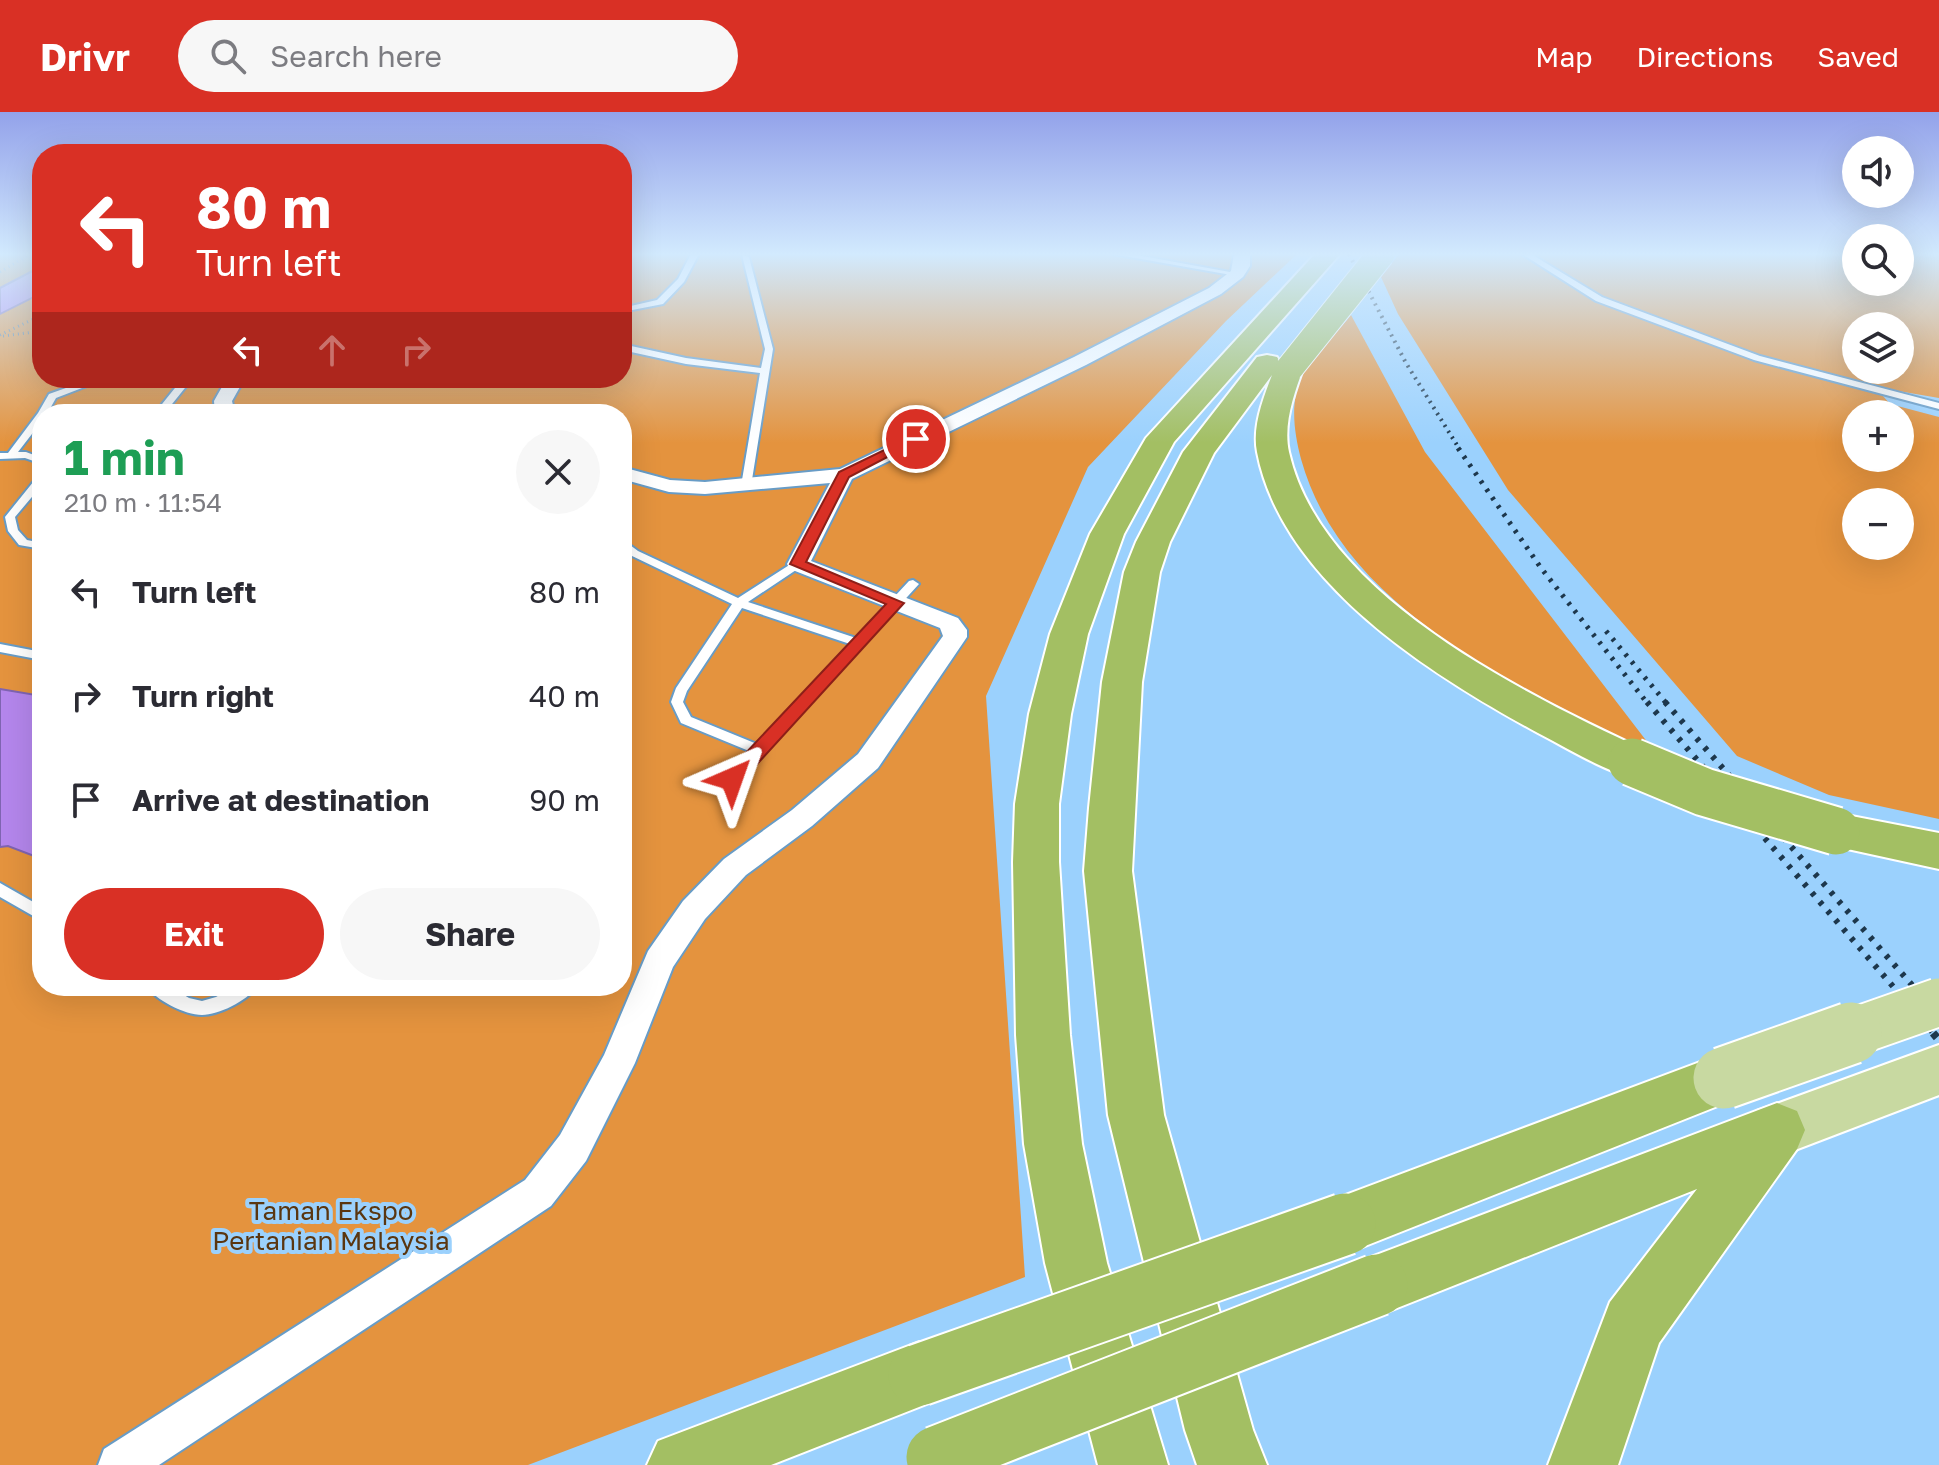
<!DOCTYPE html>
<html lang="en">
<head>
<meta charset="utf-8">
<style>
  :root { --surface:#fff; --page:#f7f7f7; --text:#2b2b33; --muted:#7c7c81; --accent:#d93025 }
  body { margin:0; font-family:"Golos Text",sans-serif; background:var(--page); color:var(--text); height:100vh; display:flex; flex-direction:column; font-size:30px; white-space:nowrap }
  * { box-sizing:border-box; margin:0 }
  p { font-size:26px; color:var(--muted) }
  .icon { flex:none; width:44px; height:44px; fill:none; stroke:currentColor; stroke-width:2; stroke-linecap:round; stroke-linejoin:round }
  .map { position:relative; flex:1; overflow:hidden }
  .side { position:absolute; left:32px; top:292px; width:600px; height:592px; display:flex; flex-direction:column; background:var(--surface); border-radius:32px; box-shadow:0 8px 32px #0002 }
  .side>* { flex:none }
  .top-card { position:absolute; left:32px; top:32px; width:600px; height:244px; border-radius:32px; box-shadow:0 8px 32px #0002; background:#d93025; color:#fff; overflow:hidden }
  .fabs { position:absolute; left:1842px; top:24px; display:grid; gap:16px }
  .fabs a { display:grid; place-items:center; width:72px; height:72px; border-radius:50%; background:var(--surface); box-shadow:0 8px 32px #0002; font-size:40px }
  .pin { position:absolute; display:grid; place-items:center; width:68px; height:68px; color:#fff; margin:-34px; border:4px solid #fff; border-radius:50%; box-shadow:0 2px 8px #0007 }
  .me { position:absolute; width:88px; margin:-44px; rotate:43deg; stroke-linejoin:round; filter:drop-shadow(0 0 6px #0008) }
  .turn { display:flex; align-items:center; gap:28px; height:168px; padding:0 32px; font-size:36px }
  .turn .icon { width:104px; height:104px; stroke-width:2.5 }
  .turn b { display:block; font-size:56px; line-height:68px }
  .lanes { display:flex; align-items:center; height:76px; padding:0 32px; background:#0003; justify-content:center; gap:40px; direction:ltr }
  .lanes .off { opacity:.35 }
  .round { display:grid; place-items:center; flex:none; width:84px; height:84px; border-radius:42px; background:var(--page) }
  .overview { display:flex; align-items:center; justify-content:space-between; height:136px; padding:0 32px }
  h1 { font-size:48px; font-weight:700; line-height:60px; color:#1e9e55 }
  .action { display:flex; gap:16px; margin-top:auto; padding:16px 32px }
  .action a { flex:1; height:92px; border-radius:48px; background:var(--accent); color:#fff; font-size:32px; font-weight:700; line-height:92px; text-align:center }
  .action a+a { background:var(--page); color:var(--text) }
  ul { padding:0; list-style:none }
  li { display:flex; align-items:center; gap:24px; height:104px; padding:0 32px }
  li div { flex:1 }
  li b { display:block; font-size:30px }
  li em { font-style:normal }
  header { display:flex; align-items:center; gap:48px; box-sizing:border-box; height:112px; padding:0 40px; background:var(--accent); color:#fff }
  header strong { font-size:38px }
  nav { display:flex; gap:44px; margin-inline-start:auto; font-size:28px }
  .search { width:560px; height:72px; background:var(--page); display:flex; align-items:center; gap:20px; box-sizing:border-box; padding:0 28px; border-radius:44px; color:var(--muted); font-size:30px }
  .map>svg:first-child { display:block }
</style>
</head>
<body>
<header>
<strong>Drivr</strong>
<div class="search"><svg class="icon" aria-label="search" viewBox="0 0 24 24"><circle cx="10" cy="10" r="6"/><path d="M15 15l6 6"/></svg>Search here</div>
<nav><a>Map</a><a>Directions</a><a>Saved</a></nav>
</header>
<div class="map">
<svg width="1939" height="1353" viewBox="0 0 1939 1353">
  <rect width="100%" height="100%" fill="#9bd1fd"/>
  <path fill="#e4933e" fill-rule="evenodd" d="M0 142H42V266H622V142H1297L1226 209 1088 355 986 584 1025 1165 528 1353H0ZM42 302H622V874H42Z
    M1399 142H1856V170H1900V142H1939V286L1875 275 1890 292 1939 305V707L1829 683 1737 644 1508 378 1398 202 1381 165ZM1856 214H1900V258H1856ZM1856 302H1900V346H1856ZM1856 390H1900V434H1856Z
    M1351 203 1425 340 1658 644C1527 578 1344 502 1301 347 1294 320 1290 292 1301 265 1309 246 1338 220 1351 203Z"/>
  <path fill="#b486ec" stroke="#7f64b1" stroke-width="2" d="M42 154V181L0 202V176Z
    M0 577 42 584V747L8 734 0 735Z"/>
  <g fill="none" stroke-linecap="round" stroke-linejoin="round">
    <defs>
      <path id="service" d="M691 142H699L684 170 663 192 622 200V196L657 188 678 167Z
        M1113 142H1131L1241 162 1237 164Z
        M1522 142H1531L1602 185 1760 244 1939 291V297L1754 248 1596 189Z
        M742 143 749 145 773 237 751 374 746 377 741 374 760 261 686 252 622 238V232L686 246 761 256 765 237Z
        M94 266H108L56 286 47 302H42V309L18 340H26L42 346V352L25 346 0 347V341H8L38 301 49 282Z
        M183 266H193L164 302H154Z
        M42 363V373L15 405 18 418 27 428 42 431V437L19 433 8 419 5 405 38 364Z
        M622 423 626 424 630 433 638 439 738 486 794 450H802V454L748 490 856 526 909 469 913 468 919 472 737 671 732 672 725 667 749 639 681 611 671 590 676 576 732 492 630 443 622 438ZM742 496 850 532 757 632 691 605 683 590 687 579Z
        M0 532 42 540V548L0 540Z
        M0 771 42 795V809L0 785Z
        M147 874H169L189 886 202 889 216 885 235 874H257C249 888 219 903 202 903 185 903 155 888 147 874Z"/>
      <path id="minor" d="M1234 142H1250V154L1243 165 1221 182 1086 253 852 367 811 449 958 506 967 518V525L878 656 812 714 746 763 705 807 673 855 635 951 586 1049 551 1094 159 1353H98L104 1337 525 1068 560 1023 604 943 648 839 683 789 724 747 792 698 858 642 943 524 940 516 790 457 787 452 830 371 705 382 669 380 622 367V355L670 368 705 370 840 357 1074 245 1209 176 1231 159Z
        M227 266H245L232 289 235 302H215L214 289Z
        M465 296 485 298 488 302H455Z"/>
      <path id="primary" d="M1939 933V983L1777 1045 1757 1037 1749 1018 1757 999Z"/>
      <path id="motorway" d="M1315 142H1340L1174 330 1124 422 1088 522 1071 602 1059 692V750L1070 923 1082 1032 1107 1151 1168 1353H1098L1045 1151 1024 1032 1016 923 1013 750 1015 692 1029 602 1050 522 1090 422 1146 326Z
        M1267 243 1277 245 1281 251H1299L1303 257C1294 282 1283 312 1289 340 1321 484 1525 582 1647 639L1654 650 1647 661 1632 666C1599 656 1569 637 1538 621 1431 563 1282 470 1257 340 1252 315 1263 287 1272 263L1214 341 1170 430 1160 460 1142 570 1132 759 1164 1003 1253 1318 1267 1353H1197L1185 1318 1108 1003 1084 759 1089 696 1102 570 1124 460 1136 430 1183 340 1257 245Z
        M1836 701 1939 721V757L1820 731 1813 719 1820 707Z
        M1724 941 1743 948 1751 966 1743 984 1345 1142 1324 1133 1315 1112 1324 1091Z
        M1777 991 1797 999 1805 1018 1797 1037 1659 1231 1618 1353H1548L1610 1190 1697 1077 1377 1204 1355 1195 1346 1173 1355 1151Z
        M919 1230 942 1240 952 1263 942 1286 771 1353H647L658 1329Z"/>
    </defs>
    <use href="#service" stroke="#689cc6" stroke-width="4"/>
    <use href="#minor" stroke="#689cc6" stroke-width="4"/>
    <use href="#primary" stroke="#fff" stroke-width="4"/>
    <use href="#motorway" stroke="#fff" stroke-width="4"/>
    <path stroke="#567d9d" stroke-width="3" stroke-dasharray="1 4" stroke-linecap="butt" d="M0 160 30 142
      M0 223 42 203
      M3 224 42 219"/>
    <use href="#service" fill="#fff" fill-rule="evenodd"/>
    <use href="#minor" fill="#fff" fill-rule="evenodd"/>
    <use href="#primary" fill="#c8d9a1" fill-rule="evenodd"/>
    <use href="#motorway" fill="#a3bf63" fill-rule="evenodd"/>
    <path stroke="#1d374c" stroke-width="4" stroke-dasharray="2 5" stroke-linecap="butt" d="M1349 142 1406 251 1460 338"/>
    <path stroke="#1d374c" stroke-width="5" stroke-dasharray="3 7" stroke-linecap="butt" d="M1458 336 1541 456 1648 592
      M1606 519 1667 592"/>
    <path stroke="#1d374c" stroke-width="6" stroke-dasharray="4 8" stroke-linecap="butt" d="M1647 590 1935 923
      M1665 590 1939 904"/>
    <path stroke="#1d374c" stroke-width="8" stroke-dasharray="6 11" stroke-linecap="butt" d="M1933 921 1939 928"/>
    <defs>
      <path id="primary-bridge-far1" d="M1845 923 1939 890"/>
      <path id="primary-bridge" d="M1724 966 1851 921"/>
      <path id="motorway-bridge-far2" d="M1289 257 1381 142"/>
      <path id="motorway-bridge-far1" d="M1632 650 1704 680 1836 719"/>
      <path id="motorway-bridge" d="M919 1263 1345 1112
        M937 1345 1377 1173"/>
    </defs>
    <use href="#primary-bridge-far1" stroke="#fff" stroke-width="51" stroke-linecap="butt"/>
    <use href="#primary-bridge" stroke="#fff" stroke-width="65" stroke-linecap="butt"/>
    <use href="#motorway-bridge-far2" stroke="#fff" stroke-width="29" stroke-linecap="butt"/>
    <use href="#motorway-bridge-far1" stroke="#fff" stroke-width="51" stroke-linecap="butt"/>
    <use href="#motorway-bridge" stroke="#fff" stroke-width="65" stroke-linecap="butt"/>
    <use href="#primary-bridge-far1" stroke="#c8d9a1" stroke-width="47"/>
    <use href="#primary-bridge" stroke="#c8d9a1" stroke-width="61"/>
    <use href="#motorway-bridge-far2" stroke="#a3bf63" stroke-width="27"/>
    <use href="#motorway-bridge-far1" stroke="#a3bf63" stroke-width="47"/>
    <use href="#motorway-bridge" stroke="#a3bf63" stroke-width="61"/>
  </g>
  <linearGradient id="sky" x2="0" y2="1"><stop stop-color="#93a2ea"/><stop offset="0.43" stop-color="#d2eafe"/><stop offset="1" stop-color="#d2eafe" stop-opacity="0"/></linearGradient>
  <rect width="1939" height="331" fill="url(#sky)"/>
  <path fill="#d93025" stroke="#8d1f18" stroke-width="2" d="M911 325 922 327 849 365 806 450 904 491 739 672H726L723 667 726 662 886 492 790 452 839 360Z"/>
  <g text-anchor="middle" stroke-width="8" stroke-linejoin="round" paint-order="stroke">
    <g font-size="26" fill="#5a3610" stroke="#9bd1fd">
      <text x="331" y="1108">Taman Ekspo<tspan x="331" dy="30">Pertanian Malaysia</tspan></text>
    </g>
  </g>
</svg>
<div class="fabs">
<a><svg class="icon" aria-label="sound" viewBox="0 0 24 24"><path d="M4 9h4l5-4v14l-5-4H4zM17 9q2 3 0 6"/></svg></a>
<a><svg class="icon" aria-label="search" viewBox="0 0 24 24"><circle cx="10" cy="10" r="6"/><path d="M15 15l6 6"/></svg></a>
<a><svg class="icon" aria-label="layers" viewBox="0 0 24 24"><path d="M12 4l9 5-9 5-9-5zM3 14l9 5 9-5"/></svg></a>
<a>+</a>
<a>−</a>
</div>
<div class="pin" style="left:916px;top:327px;background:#d93025"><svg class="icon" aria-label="arrive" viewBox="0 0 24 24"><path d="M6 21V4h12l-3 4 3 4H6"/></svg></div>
<svg class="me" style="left:732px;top:667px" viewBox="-20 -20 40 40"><path d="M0-17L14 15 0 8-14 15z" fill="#d93025" stroke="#fff" stroke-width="4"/></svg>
<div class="top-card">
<div class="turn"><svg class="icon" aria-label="left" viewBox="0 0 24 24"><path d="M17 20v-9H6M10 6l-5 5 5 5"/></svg><div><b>80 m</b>Turn left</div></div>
<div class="lanes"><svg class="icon" aria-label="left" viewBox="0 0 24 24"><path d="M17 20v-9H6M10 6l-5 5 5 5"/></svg><svg class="icon off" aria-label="ahead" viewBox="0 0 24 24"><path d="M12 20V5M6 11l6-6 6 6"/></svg><svg class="icon off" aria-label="right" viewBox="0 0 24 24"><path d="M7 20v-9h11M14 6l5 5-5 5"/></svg></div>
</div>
<section class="side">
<div class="overview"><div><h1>1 min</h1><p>210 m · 11:54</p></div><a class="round"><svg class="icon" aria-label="close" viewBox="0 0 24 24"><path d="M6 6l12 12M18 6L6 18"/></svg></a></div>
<ul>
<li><svg class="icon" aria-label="left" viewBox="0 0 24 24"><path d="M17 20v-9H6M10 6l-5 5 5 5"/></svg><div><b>Turn left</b></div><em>80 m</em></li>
<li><svg class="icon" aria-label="right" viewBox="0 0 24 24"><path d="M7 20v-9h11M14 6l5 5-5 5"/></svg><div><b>Turn right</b></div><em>40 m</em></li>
<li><svg class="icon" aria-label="arrive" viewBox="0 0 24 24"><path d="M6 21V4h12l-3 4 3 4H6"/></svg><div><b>Arrive at destination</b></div><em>90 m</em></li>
</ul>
<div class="action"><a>Exit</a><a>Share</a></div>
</section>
</div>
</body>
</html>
